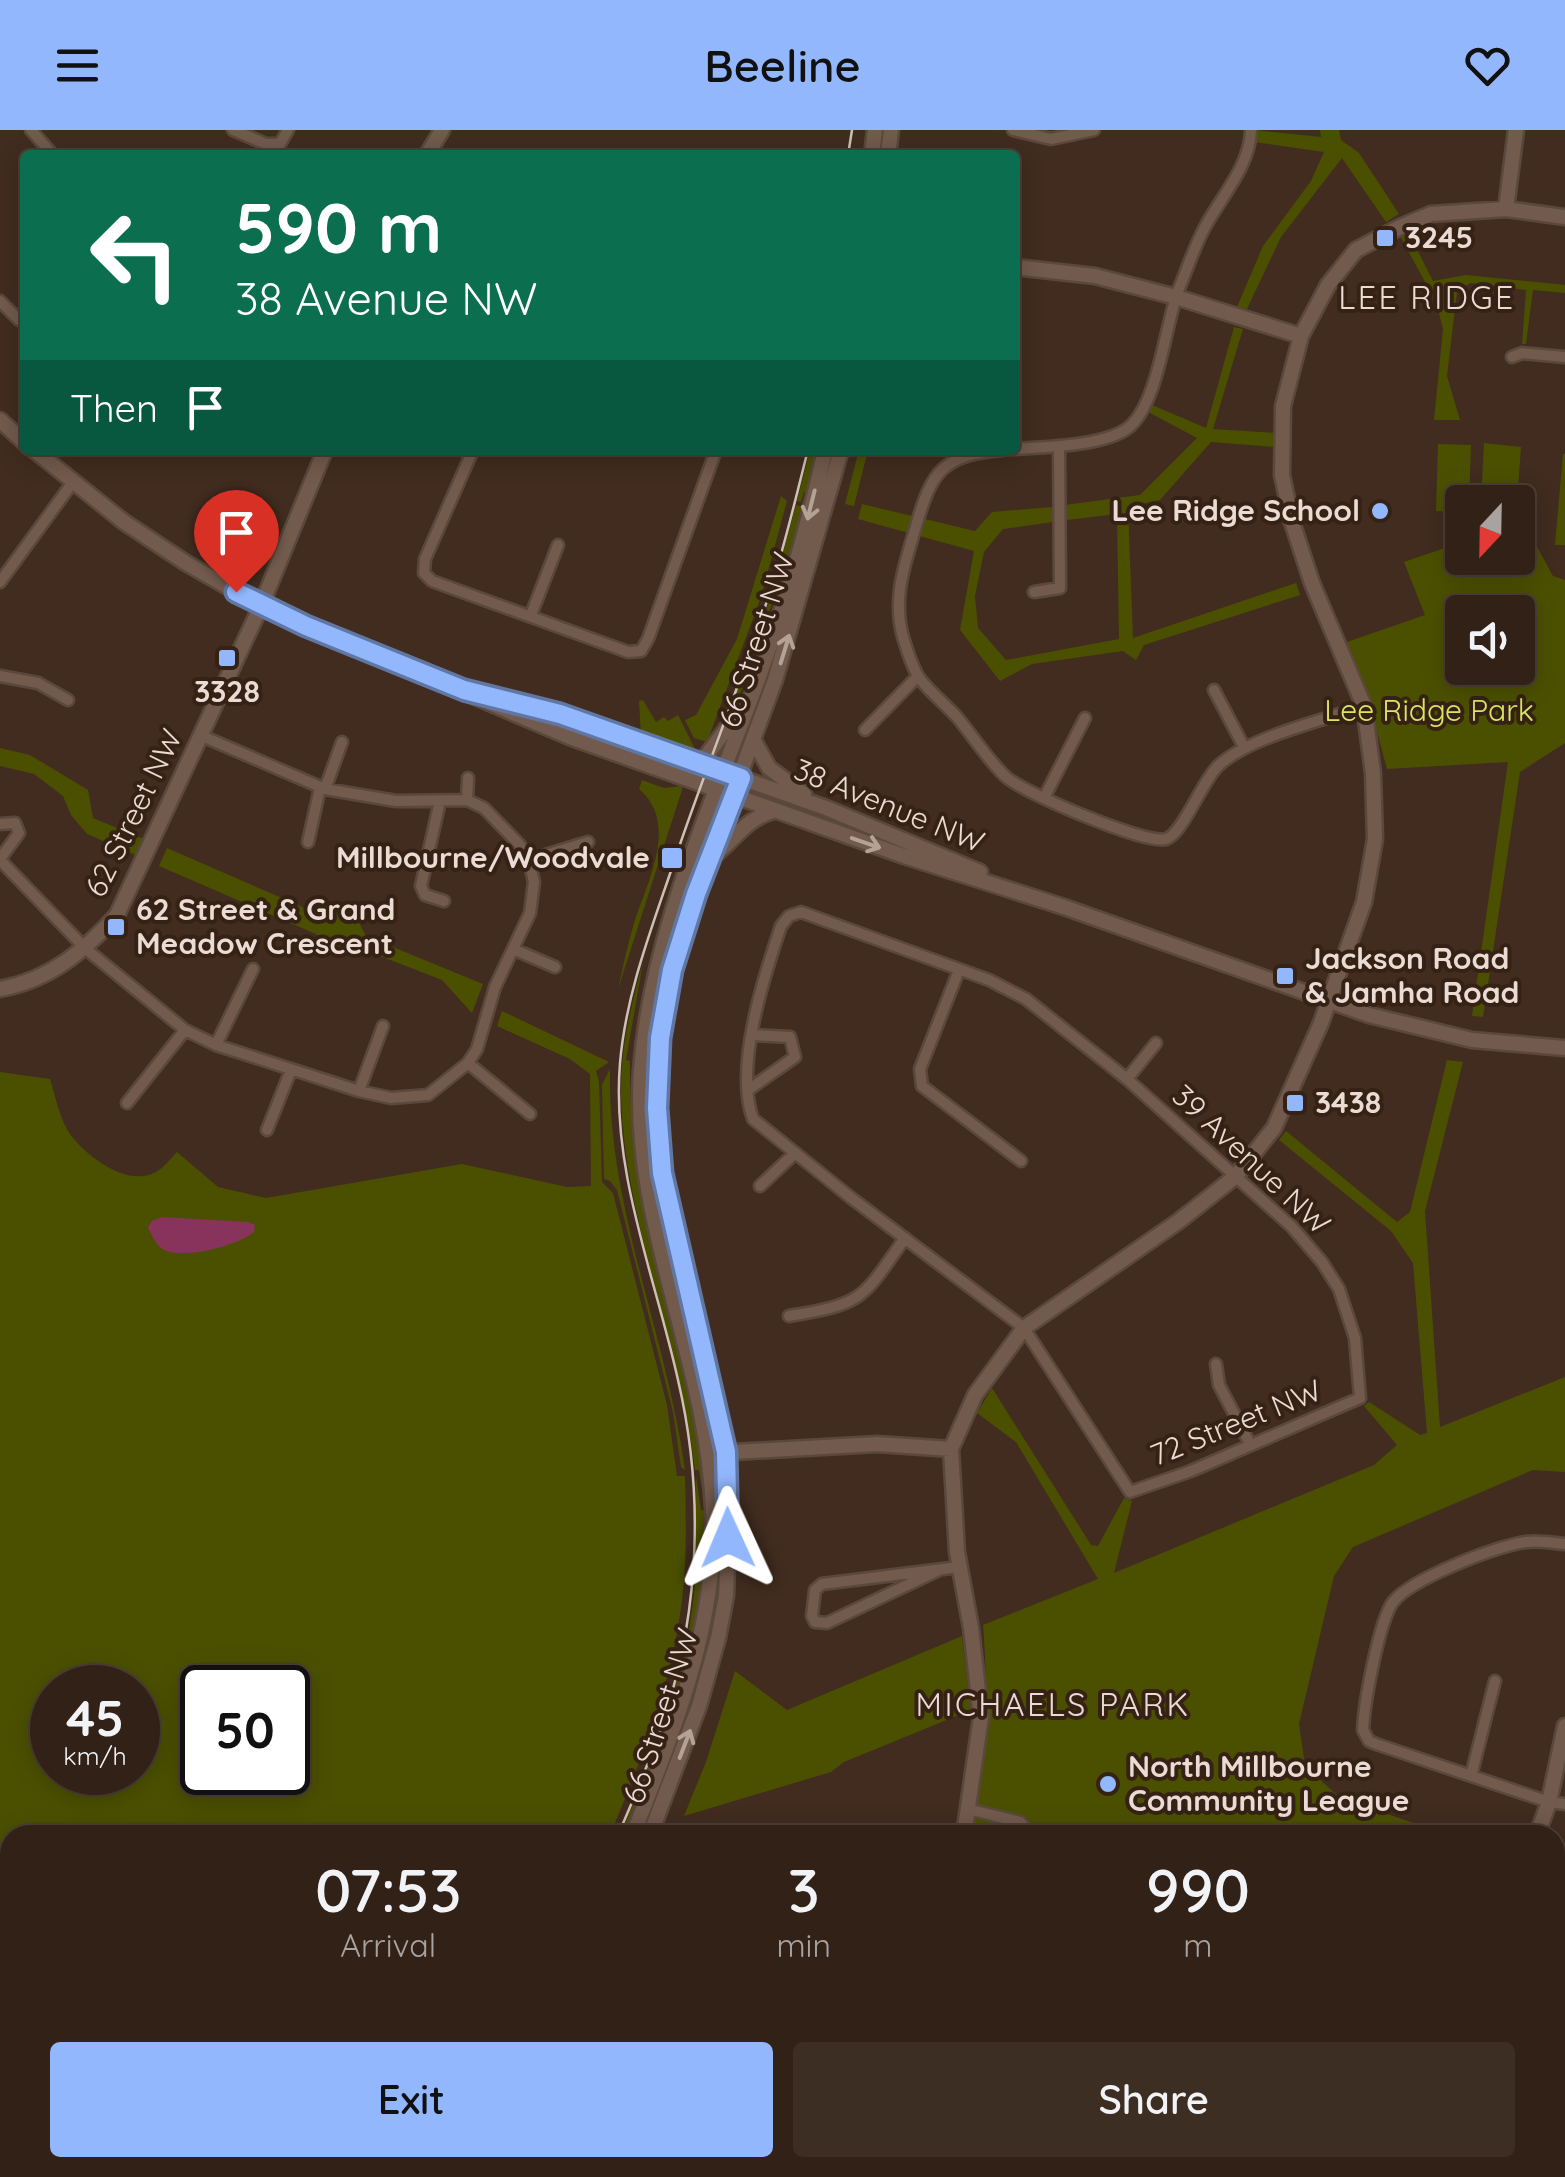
<!DOCTYPE html>
<html lang="en">
<head>
<meta charset="utf-8">
<style>
  :root { --surface:#312117; --page:#3d2e24; --text:#f1f3f6; --muted:#a8a3a1; --line:#4c3e36; --accent:#93b7fd }
  body { margin:0; font-family:Quicksand,sans-serif; background:var(--page); color:var(--text); height:100vh; display:flex; flex-direction:column; font-size:38px; white-space:nowrap }
  * { box-sizing:border-box; margin:0 }
  p { font-size:32px; color:var(--muted) }
  .icon { flex:none; width:55px; height:55px; fill:none; stroke:currentColor; stroke-width:2; stroke-linecap:round; stroke-linejoin:round }
  .map { position:relative; flex:1; overflow:hidden }
  .drawer { position:absolute; left:0px; top:1695px; width:1565px; height:352px; display:flex; flex-direction:column; background:var(--surface); border-radius:30px 30px 0 0; box-shadow:0 5px 25px #0003,0 0 0 2px var(--line) }
  .drawer>* { flex:none }
  .banner { position:absolute; left:20px; top:20px; width:1000px; height:305px; border-radius:10px; box-shadow:0 5px 25px #0003,0 0 0 2px var(--line); background:#0b6e4f; color:#fff; overflow:hidden }
  .needle { width:65px; rotate:202deg }
  .fabs { position:absolute; left:1445px; top:355px; display:grid; gap:20px }
  .fabs a { display:grid; place-items:center; width:90px; height:90px; border-radius:10px; background:var(--surface); box-shadow:0 5px 25px #0003,0 0 0 2px var(--line); font-size:50px }
  .speed { position:absolute; left:30px; top:1535px; display:flex; gap:20px; font-size:50px; font-weight:700; text-align:center }
  .speed>* { display:grid; place-content:center; width:130px; height:130px; border-radius:50%; background:var(--surface); box-shadow:0 5px 25px #0003,0 0 0 2px var(--line); line-height:1 }
  .speed small { font-size:25px; font-weight:400 }
  .speed .limit { border:5px solid #111; border-radius:15px; background:#fff; color:#111 }
  .pin { position:absolute; display:grid; place-items:center; width:85px; height:85px; color:#fff; margin:-102px -42px; border-radius:50% 50% 50% 0; rotate:-45deg; box-shadow:0 0 10px #0007 }
  .pin .icon { rotate:45deg }
  .me { position:absolute; width:110px; margin:-55px; rotate:359deg; stroke-linejoin:round; filter:drop-shadow(0 0 8px #0008) }
  .turn { display:flex; align-items:center; gap:35px; height:210px; padding:0 50px; font-size:45px }
  .turn .icon { width:130px; height:130px; stroke-width:2.5 }
  .turn b { display:block; font-size:70px; line-height:85px }
  .then { display:flex; align-items:center; height:95px; padding:0 50px; background:#0003; gap:20px; font-size:38px }
  .eta { display:flex; justify-content:space-evenly; align-items:center; height:170px; text-align:center }
  .eta b { font-size:60px; font-weight:600; line-height:70px }
  .button { display:flex; gap:20px; margin-top:auto; padding:20px 50px }
  .button a { flex:1; height:115px; border-radius:10px; background:var(--accent); color:#111; font-size:40px; font-weight:600; line-height:115px; text-align:center }
  .button a+a { background:var(--page); color:var(--text) }
  header { display:flex; justify-content:space-between; align-items:center; height:130px; padding:0 50px; background:var(--accent); color:#111; font-size:45px; font-weight:600 }
  .map>svg:first-child { display:block }
</style>
</head>
<body>
<header><svg class="icon" aria-label="menu" viewBox="0 0 24 24"><path d="M4 6h16M4 12h16M4 18h16"/></svg>Beeline<svg class="icon" aria-label="heart" viewBox="0 0 24 24"><path d="M12 20l-8-8c-3-5 5-10 8-4 3-6 11-1 8 4z"/></svg></header>
<div class="map">
<svg width="1565" height="2047" viewBox="0 0 1565 2047">
  <rect width="100%" height="100%" fill="#412c1f"/>
  <path fill="#4b5000" fill-rule="evenodd" d="M1254 0 1321 7 1320 0H1339L1341 10 1359 23 1399 84 1386 92 1342 28 1281 107 1247 179 1237 177 1263 116 1311 51 1324 22 1255 12Z
    M1408 102 1433 151 1466 145 1565 155V163L1533 160 1526 214H1522L1526 160 1470 153 1457 162 1447 246 1460 290H1434L1443 199 1436 172 1400 106Z
    M1234 197 1243 199 1213 299 1276 303 1275 317 1211 312 1160 370 1128 377 1133 508 1296 453 1300 465 1144 515 1136 530 1123 521 1032 534 1000 551 960 500 974 421 858 389 862 374 975 401 992 382 1052 377 1053 392 1003 399 984 422 975 466 978 498 1006 530 1119 509 1117 384 1067 390 1065 375 1140 365 1197 308 1148 282 1152 275 1206 298Z
    M1484 313 1521 317 1517 372H1481Z
    M1438 314 1471 315 1469 372H1462V382L1436 381Z
    M810 320H818L808 363 804 362 801 372 797 371Z
    M859 320H868L854 376 845 374Z
    M1563 324H1565V415H1555Z
    M781 366 787 371 761 467 707 612 694 608 685 590 696 585 737 509Z
    M805 368 796 406 740 564 722 599 771 467 796 375 803 377Z
    M1523 391 1553 446 1565 450V613L1520 642 1483 887 1472 886 1508 632 1387 639 1367 565 1347 512 1425 485 1404 432 1462 412V428H1518V393ZM1462 482H1518V538H1462Z
    M643 570 656 592 664 587 668 591 678 585 696 621H684L641 605 639 571Z
    M0 618 30 625 88 660 93 688 144 709 138 726 87 704 71 685 63 666 34 644 0 636Z
    M642 650 664 658 682 656V660L618 859C623 836 628 813 635 790 648 751 679 692 639 659Z
    M167 718 314 782 353 781 366 806 483 854 472 883 442 850 362 819 348 825H337L316 804 159 736Z
    M674 796C676 826 659 869 655 901 645 997 661 1085 685 1177L683 1178C656 1095 641 1005 649 918 654 876 665 836 674 796Z
    M643 832 626 930 630 931C628 1050 664 1165 695 1279L691 1280 693 1289 696 1288 703 1334 701 1335 703 1365 699 1340H695C681 1214 625 1094 621 967 620 920 631 876 643 832Z
    M502 881 609 932 596 941 599 952 602 1052 613 1063 667 1275 677 1346H685C686 1388 687 1429 682 1470 672 1553 642 1628 610 1705H10V2038H462L458 2047H0V942L50 949C55 965 59 986 68 1001 83 1024 125 1057 154 1043 163 1039 170 1029 177 1022L218 1057 266 1068 462 1034 567 1057 591 1056 590 944 570 929 497 896ZM52 1558H138V1642H52ZM202 1558H288V1642H202Z
    M1447 930 1463 932 1425 1081 1440 1297 1565 1247V1342L1533 1340 1353 1417 1334 1446 1299 1594 1305 1636 1340 1668 1449 1705H971C985 1634 989 1567 983 1495L1098 1449 1016 1312 977 1283 992 1258 1091 1415 1098 1416 1124 1368 1132 1371 1114 1443 1374 1335 1397 1315 1364 1276 1369 1272 1420 1305 1427 1303 1413 1133 1391 1101 1279 1010 1286 1001 1397 1092 1410 1082Z
    M610 939C607 1076 667 1206 685 1340L681 1337 673 1282 617 1060 610 1051 604 1049 602 955Z
    M696 1346 701 1380 706 1381C706 1507 671 1590 625 1705H620C654 1624 688 1542 695 1454 698 1418 694 1380 696 1346Z
    M962 1506 971 1580 844 1632 831 1642 684 1686 706 1632 735 1541 787 1580Z
    M1555 2032 1565 2034V2047H1477L1446 2041 1449 2038H1555Z"/>
  <path fill="#87335c" d="M162 1087 248 1092 255 1095 254 1102C239 1115 179 1132 161 1118 155 1113 151 1104 148 1097L152 1091Z"/>
  <g fill="none" stroke-linecap="round" stroke-linejoin="round">
    <defs>
      <path id="street" d="M31 0 53 25
        M233 0 266 14H280L288 0
        M1013 0 1051 9 1094 0
        M0 171 19 190
        M1512 227 1522 223 1565 227
        M1015 319C1045 317 1104 316 1128 298 1158 275 1165 196 1178 161 1187 140 1194 117 1205 97 1221 67 1250 36 1251 0
        M473 320 425 429 424 443 432 451 628 522 641 521 648 509 716 320
        M1003 320C942 325 932 341 916 396 905 434 892 467 903 507 907 520 912 538 920 549 931 563 945 574 957 587 973 606 987 629 1005 646 1021 662 1146 715 1166 709 1183 704 1202 651 1218 636 1249 607 1322 591 1364 576
        M0 452 73 352
        M1034 462 1060 458 1059 316
        M531 485 558 415
        M0 546 38 553 68 570
        M1214 560 1244 617
        M865 600 918 546
        M325 659 342 612
        M1045 666 1085 588
        M467 670 468 648
        M440 671 421 756 425 765 444 771
        M0 694 15 693 19 703 0 729
        M308 712 320 658
        M0 730 86 819 185 900 216 915 359 961 391 968 428 965 468 933 477 919 495 857 530 783 534 752 529 730 519 714 484 678 467 670 396 671 325 659 202 606
        M529 730 588 712
        M801 782 989 850 1026 869 1127 949 1292 1097 1322 1132 1339 1159 1355 1208 1360 1268 1191 1341 1130 1362 1024 1198 850 1067 753 989C734 938 764 846 781 796L789 786Z
        M513 819 555 837
        M959 840 920 939 922 956 1021 1031
        M216 915 253 839
        M468 933 530 984
        M1127 949 1156 913
        M748 960 795 927 790 907 752 905
        M359 961 383 896
        M127 973 185 900
        M267 1000 291 940
        M760 1056 794 1024
        M789 1186C864 1174 862 1169 905 1108
        M1216 1234 1219 1255 1250 1314
        M1565 1414C1553 1413 1538 1410 1526 1412 1495 1417 1412 1448 1393 1472 1379 1491 1364 1574 1363 1600L1369 1611 1376 1614 1549 1672 1565 1674
        M937 1441 827 1493 815 1492 812 1486 815 1460 822 1454 959 1437
        M1471 1646 1495 1551
        M968 1679 1020 1692 1032 1705
        M1555 1814 1565 1815
        M765 2047 769 2038
        M906 2047 910 2038
        M1234 2047 1237 2038"/>
      <path id="secondary" d="M427 25 442 0
        M872 25 875 0
        M888 25 891 0
        M1506 79 1516 0
        M1015 137 1095 146 1176 167 1301 206
        M0 290 25 313
        M34 320 124 392 186 433 261 476 572 608 904 726 1064 777 1369 885 1472 910 1565 918
        M502 570 560 584 826 678 980 742
        M754 611 769 638 804 664
        M700 634 734 589 744 581
        M712 727C734 711 745 689 773 681
        M0 859C50 850 84 821 117 785L261 476 325 320
        M717 1323 877 1314 951 1319
        M633 1705C674 1598 718 1495 713 1378 707 1229 630 1091 641 940 651 802 713 673 760 544 786 472 808 396 825 320
        M650 1705 699 1576 718 1508 726 1466 728 1408 726 1323 662 1043 657 978 665 873 696 763 775 550 841 320
        M964 1705 981 1587 971 1498 957 1422 951 1319 975 1265 1024 1198 1179 1091 1236 1046 1274 998 1321 893 1364 772 1375 709 1373 643 1364 576 1312 453 1292 392 1282 345 1283 276 1301 206 1328 155 1356 120 1400 97 1431 84 1506 79 1565 87
        M1537 1705 1549 1672 1565 1596
        M1392 2038 1439 2047
        M484 2047 489 2038
        M511 2047 515 2038"/>
    </defs>
    <use href="#street" stroke="#5a483c" stroke-width="15"/>
    <use href="#secondary" stroke="#5a483c" stroke-width="19"/>
    <use href="#street" stroke="#725a4c" stroke-width="10"/>
    <use href="#secondary" stroke="#725a4c" stroke-width="14"/>
    <path stroke="#cfc0b7" stroke-width="2.5" d="M848 25 852 0
      M618 1705C635 1666 652 1626 665 1586 700 1477 704 1361 678 1250 655 1146 611 1041 620 933 626 862 653 795 675 729 703 645 737 564 764 480 782 428 794 374 808 320
      M467 2047 472 2038"/>
  </g>
  <defs><path id="oneway-shaft" d="M-6 0H5M1.5-3L5.5 0L1.5 3" fill="none" stroke-width="1.6" stroke-linecap="round" stroke-linejoin="round" transform="scale(2.5)"/></defs>
  <g stroke="#b4a297">
    <use href="#oneway-shaft" transform="translate(811 375) rotate(104)"/>
    <use href="#oneway-shaft" transform="translate(785 519) rotate(-73)"/>
    <use href="#oneway-shaft" transform="translate(866 713) rotate(19)"/>
    <use href="#oneway-shaft" transform="translate(685 1614) rotate(-69)"/>
  </g>
  <g fill="none" stroke-linecap="round" stroke-linejoin="round">
    <defs>
      <path id="route" d="M236 462 306 496 464 560 560 584 741 648 696 764 672 840 660 908 657 978 662 1043 726 1322 728 1408"/>
    </defs>
    <use href="#route" stroke="#6077a4" stroke-width="25"/>
    <use href="#route" stroke="#93b7fd" stroke-width="18"/>
  </g>
  <g fill="#93b7fd" stroke="#362215" stroke-width="4">
    <rect x="1375" y="98" width="20" height="20" rx="5"/>
    <circle cx="1380" cy="381" r="10"/>
    <rect x="217" y="518" width="20" height="20" rx="5"/>
    <rect x="660" y="716" width="24" height="24" rx="5"/>
    <rect x="106" y="787" width="20" height="20" rx="5"/>
    <rect x="1275" y="836" width="20" height="20" rx="5"/>
    <rect x="1285" y="963" width="20" height="20" rx="5"/>
    <circle cx="1108" cy="1654" r="10"/>
  </g>
  <g text-anchor="middle" stroke-width="8" stroke-linejoin="round" paint-order="stroke">
    <g font-size="30" font-weight="bold" fill="#eadcd4" stroke="#362215" text-anchor="start">
      <text x="1405" y="118">3245</text>
      <text x="1360" y="391" text-anchor="end">Lee Ridge School</text>
      <text x="227" y="572" text-anchor="middle">3328</text>
      <text x="650" y="738" text-anchor="end">Millbourne/Woodvale</text>
      <text x="136" y="790">62 Street &amp; Grand<tspan x="136" dy="34">Meadow Crescent</tspan></text>
      <text x="1305" y="839">Jackson Road<tspan x="1305" dy="34">&amp; Jamha Road</tspan></text>
      <text x="1315" y="983">3438</text>
      <text x="1128" y="1647">North Millbourne<tspan x="1128" dy="34">Community League</tspan></text>
    </g>
    <g font-size="30" fill="#eadcd4" stroke="#362215">
      <text transform="translate(757 510) rotate(-72)" y="10">66 Street NW</text>
      <text transform="translate(889 676) rotate(22)" y="10">38 Avenue NW</text>
      <text transform="translate(134 683) rotate(-64)" y="10">62 Street NW</text>
      <text transform="translate(1251 1030) rotate(43)" y="10">39 Avenue NW</text>
      <text transform="translate(1236 1293) rotate(-22)" y="10">72 Street NW</text>
      <text transform="translate(661 1586) rotate(-72)" y="10">66 Street NW</text>
    </g>
    <g font-size="30" fill="#dae563" stroke="#362215">
      <text x="1429" y="591">Lee Ridge Park</text>
    </g>
    <g font-size="32" letter-spacing="2.5" fill="#eadcd4" stroke="#362215">
      <text x="1427" y="179">LEE RIDGE</text>
      <text x="1053" y="1586">MICHAELS PARK</text>
    </g>
  </g>
</svg>
<div class="fabs">
<a><svg class="needle" viewBox="-14 -14 28 28"><path d="M0-13l5 13h-10z" fill="#e53935"/><path d="M0 13l5-13h-10z" fill="#a8a3a1"/></svg></a>
<a><svg class="icon" aria-label="sound" viewBox="0 0 24 24"><path d="M4 9h4l5-4v14l-5-4H4zM17 9q2 3 0 6"/></svg></a>
</div>
<div class="speed"><div>45<small>km/h</small></div><div class="limit">50</div></div>
<div class="pin" style="left:236px;top:462px;background:#d93025"><svg class="icon" aria-label="arrive" viewBox="0 0 24 24"><path d="M6 21V4h12l-3 4 3 4H6"/></svg></div>
<svg class="me" style="left:728px;top:1408px" viewBox="-20 -20 40 40"><path d="M0-17L14 15 0 8-14 15z" fill="#93b7fd" stroke="#fff" stroke-width="4"/></svg>
<div class="banner">
<div class="turn"><svg class="icon" aria-label="left" viewBox="0 0 24 24"><path d="M17 20v-9H6M10 6l-5 5 5 5"/></svg><div><b>590 m</b>38 Avenue NW</div></div>
<div class="then">Then<svg class="icon" aria-label="arrive" viewBox="0 0 24 24"><path d="M6 21V4h12l-3 4 3 4H6"/></svg></div>
</div>
<section class="drawer">
<div class="eta">
<div><b>07:53</b><p>Arrival</p></div>
<div><b>3</b><p>min</p></div>
<div><b>990</b><p>m</p></div>
</div>
<div class="button"><a>Exit</a><a>Share</a></div>
</section>
</div>
</body>
</html>
